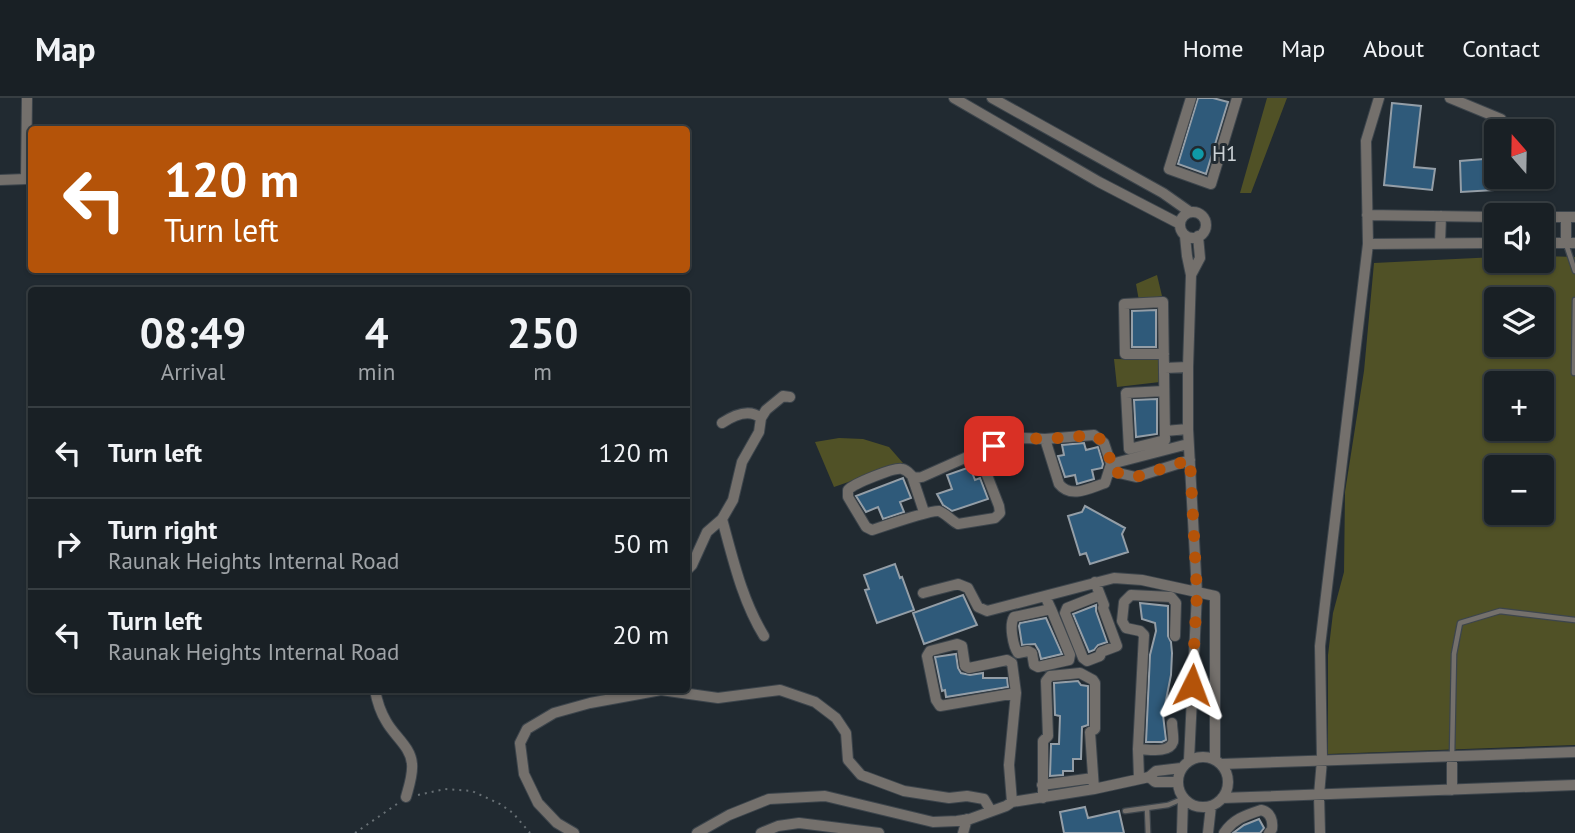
<!DOCTYPE html>
<html lang="en">
<head>
<meta charset="utf-8">
<style>
  :root { --surface:#192025; --page:#22282d; --text:#f1f3f6; --muted:#9fa3a7; --line:#373e42 }
  body { margin:0; font-family:"PT Sans",sans-serif; background:var(--page); color:var(--text); height:100vh; display:flex; flex-direction:column; font-size:26px; white-space:nowrap }
  * { box-sizing:border-box; margin:0 }
  p { font-size:23px; color:var(--muted) }
  .icon { flex:none; width:38px; height:38px; fill:none; stroke:currentColor; stroke-width:2; stroke-linecap:round; stroke-linejoin:round }
  .map { position:relative; flex:1; overflow:hidden }
  .side { position:absolute; left:28px; top:189px; width:662px; height:406px; display:flex; flex-direction:column; background:var(--surface); border-radius:7px; box-shadow:0 2px 5px #0004,0 0 0 2px var(--line) }
  .side>* { flex:none }
  .banner { position:absolute; left:28px; top:28px; width:662px; height:147px; border-radius:7px; box-shadow:0 2px 5px #0004,0 0 0 2px var(--line); background:#b45309; color:#fff; overflow:hidden }
  .needle { width:46px; rotate:340deg }
  .tools { position:absolute; left:1484px; top:21px; display:grid; gap:14px }
  .tools a { display:grid; place-items:center; width:70px; height:70px; border-radius:7px; background:var(--surface); box-shadow:0 2px 5px #0004,0 0 0 2px var(--line); font-size:35px }
  .pin { position:absolute; display:grid; place-items:center; width:60px; height:60px; color:#fff; margin:-30px; border-radius:14px; box-shadow:0 4px 10px #0006 }
  .me { position:absolute; width:77px; margin:-38px; rotate:3deg; stroke-linejoin:round; filter:drop-shadow(0 0 5px #0008) }
  .turn { display:flex; align-items:center; gap:24px; height:147px; padding:0 21px; font-size:32px }
  .turn .icon { width:91px; height:91px; stroke-width:2.5 }
  .turn b { display:block; font-size:49px; line-height:60px }
  .eta { display:flex; justify-content:space-evenly; align-items:center; height:119px; text-align:center }
  .eta b { font-size:42px; font-weight:700; line-height:49px }
  ul { padding:0; list-style:none }
  li { display:flex; align-items:center; gap:21px; height:91px; padding:0 21px; border-top:2px solid var(--line) }
  li div { flex:1 }
  li b { display:block; font-size:26px }
  li em { font-style:normal }
  header { display:flex; align-items:center; gap:42px; box-sizing:border-box; height:98px; padding:0 35px; background:var(--surface); border-bottom:2px solid var(--line) }
  header strong { font-size:33px }
  nav { display:flex; gap:38px; margin-inline-start:auto; font-size:24px }
  .map>svg:first-child { display:block }
</style>
</head>
<body>
<header>
<strong>Map</strong>
<nav><a>Home</a><a>Map</a><a>About</a><a>Contact</a></nav>
</header>
<div class="map">
<svg width="1575" height="735" viewBox="0 0 1575 735">
  <rect width="100%" height="100%" fill="#212a31"/>
  <path fill="#505126" fill-rule="evenodd" d="M1267 0H1287L1251 95H1240Z
    M1542 158 1575 159V647L1328 656V557L1333 515 1344 474 1345 394 1364 273 1374 165 1496 159V163H1542ZM1496 201H1542V247H1496ZM1496 285H1542V331H1496ZM1496 369H1542V415H1496Z
    M1157 177 1162 198 1139 203 1136 186Z
    M1114 261 1159 262 1160 284 1117 289Z
    M839 340 863 341 889 349 903 365 834 389 815 344Z"/>
  <path fill="#2f5a7a" stroke="#949ea7" stroke-width="2" d="M1198 0H1213L1228 4 1206 76 1178 66Z
    M1392 5 1421 8 1414 69 1435 71 1432 92 1384 87Z
    M1496 60V79H1507V81H1510L1511 91 1461 94 1460 63Z
    M1156 212V249H1132V213Z
    M1157 301V336L1136 339 1134 302Z
    M1084 345 1086 352 1098 349 1103 366 1102 370 1092 372 1094 381 1077 386 1075 377 1065 379 1058 358 1064 357 1062 347Z
    M970 369 975 382 980 380 988 401 952 413 943 407 937 396 952 391 947 377Z
    M903 380 911 400 900 404 904 414 883 421 878 409 866 414 856 398Z
    M1085 408 1125 430 1122 436 1128 454 1090 466 1086 455 1080 457 1068 418 1082 414Z
    M895 466 900 480 902 479 914 512 877 525 865 492 869 491 864 477Z
    M963 497 977 527 924 546 913 515Z
    M1140 505 1168 508V538L1171 544 1172 555 1171 577 1163 617 1166 642 1162 644H1146L1150 557 1156 533 1155 525 1142 521Z
    M1096 507V513L1107 544 1098 547 1094 552 1089 554 1073 516Z
    M1046 520 1062 556 1041 561 1039 553 1035 546 1022 547 1019 528 1020 525Z
    M956 556 958 570 961 575 970 577 983 575V580H1007L1008 589 946 599 945 592 942 593 935 559Z
    M1078 583 1081 587 1088 588V627L1082 629 1081 661H1073V673H1063V677L1050 678 1051 646H1059L1060 618 1055 617 1054 585Z
    M1085 709 1088 720 1119 713 1124 735H1064L1060 714Z
    M1259 721 1264 730 1260 735H1233L1244 727Z"/>
  <g fill="none" stroke-linecap="round" stroke-linejoin="round">
    <defs>
      <path id="lane" d="M1566 146 1575 173
        M1574 275 1575 202
        M1452 658 1454 556 1460 525 1500 513 1575 522
        M1147 710 1148 735
        M1125 713 1168 707 1182 701"/>
      <path id="street" d="M954 0 1099 84 1180 126
        M992 0 1163 95 1190 114
        M1191 0 1169 71 1211 86 1237 0
        M1450 0 1501 21
        M0 82 26 81 27 0
        M1180 127a13 13 0 1 1 26 0a13 13 0 1 1-26 0Z
        M1367 117 1496 119
        M1542 119H1575
        M1566 119V145
        M1185 138 1187 158 1191 177 1188 269V331L1197 495 1189 662
        M1440 145 1441 118
        M1542 145H1575
        M1368 146 1496 145
        M1191 177 1200 160 1198 138
        M1164 256H1125L1124 206 1163 204 1165 342 1129 351 1126 295 1164 293
        M1165 270 1188 269
        M722 325C734 317 749 310 761 320
        M1165 333 1188 331
        M978 354 999 408 1000 415 995 420 958 426C952 423 945 415 939 413 930 412 884 428 872 432L866 429 848 399V392C853 386 894 369 902 371 912 373 909 382 922 379L994 347 1014 342 1024 340 1045 341 1094 337 1104 345 1111 366 1105 385C1090 390 1071 401 1059 386L1045 341
        M1111 366 1188 346
        M1110 373 1136 379 1190 362
        M912 378 924 414
        M722 421C733 461 742 502 764 538
        M686 473 692 467 707 434 722 421 733 402 742 364 759 334 761 320 766 312 783 298 790 299
        M1095 484 1104 507 1103 510 1117 548 1101 554 1100 558 1087 563 1083 560 1065 515 1067 510 1100 497
        M923 495 958 486 968 490 978 509 987 513 1114 480 1142 482 1215 498V661
        M1045 498 1051 511 1070 557 1069 562 1038 569 1034 567 1032 555 1028 553 1018 555C1013 548 1009 527 1014 519L1051 511
        M375 592C377 603 380 613 386 623 394 638 411 649 412 666 413 677 409 688 406 699
        M1138 651C1147 651 1169 656 1173 644 1174 639 1172 631 1172 625
        M1178 684a25 25 0 1 1 50 0a25 25 0 1 1-50 0Z
        M1221 666 1575 654
        M1149 679 1155 684H1177
        M1139 680 1138 651 1144 537 1140 533 1126 530 1122 523 1124 504 1131 497 1171 499 1176 505 1175 538
        M1042 687 1093 680
        M1452 692V658
        M1043 700V643L1048 638 1046 583 1050 578 1080 575 1093 582 1095 585V631L1090 634 1094 691
        M1222 700 1575 687
        M1012 704 1009 667 1016 595 940 608 936 602 927 558 930 553 957 546 962 548 965 568 969 570 1007 562 1012 565 1016 595
        M574 735 557 725 538 705 524 676 520 645 527 631 554 615 590 605 661 592 718 600 780 592 815 604 836 620 846 635 848 662 861 677 904 693 949 700 967 698 984 701 991 713
        M697 735 729 717 769 701 825 698 933 724 957 723 970 721 1006 708 1012 704 1094 691 1149 679 1156 673 1181 670
        M761 735 778 728 799 725 879 735
        M963 735 967 721
        M1182 735 1183 700
        M1208 735 1211 708
        M1224 735C1233 721 1246 717 1261 712 1271 714 1273 723 1272 731L1269 735
        M1320 735 1319 697 1322 662 1320 548 1368 146 1366 43 1379 0"/>
    </defs>
    <use href="#lane" stroke="#3d454c" stroke-width="7"/>
    <use href="#street" stroke="#3d454c" stroke-width="12"/>
    <path stroke="#687075" stroke-width="2" stroke-dasharray="2 5" stroke-linecap="butt" d="M418 697 445 691 472 693 500 706 513 715 530 735
      M355 735 397 706"/>
    <use href="#lane" stroke="#74706c" stroke-width="4.5"/>
    <use href="#street" stroke="#74706c" stroke-width="10"/>
  </g>
  <g fill="none" stroke-linecap="round" stroke-linejoin="round">
    <path stroke="#b45309" stroke-width="12" stroke-dasharray="0 21.6" d="M994 348 1024 340 1045 341 1094 337C1106 343 1112 359 1110 373L1136 379 1190 362 1197 495 1192 587"/>
  </g>
  <circle fill="#0f9aa8" stroke="#212a31" stroke-width="2.5" cx="1198" cy="56" r="7"/>
  <g text-anchor="middle" stroke-width="6" stroke-linejoin="round" paint-order="stroke">
    <g font-size="21" fill="#cdd3d7" stroke="#212a31" text-anchor="start">
      <text x="1212" y="63">H1</text>
    </g>
  </g>
</svg>
<div class="tools">
<a><svg class="needle" viewBox="-14 -14 28 28"><path d="M0-13l5 13h-10z" fill="#e53935"/><path d="M0 13l5-13h-10z" fill="#9fa3a7"/></svg></a>
<a><svg class="icon" aria-label="sound" viewBox="0 0 24 24"><path d="M4 9h4l5-4v14l-5-4H4zM17 9q2 3 0 6"/></svg></a>
<a><svg class="icon" aria-label="layers" viewBox="0 0 24 24"><path d="M12 4l9 5-9 5-9-5zM3 14l9 5 9-5"/></svg></a>
<a>+</a>
<a>−</a>
</div>
<div class="pin" style="left:994px;top:348px;background:#d93025"><svg class="icon" aria-label="arrive" viewBox="0 0 24 24"><path d="M6 21V4h12l-3 4 3 4H6"/></svg></div>
<svg class="me" style="left:1192px;top:587px" viewBox="-20 -20 40 40"><path d="M0-17L14 15 0 8-14 15z" fill="#b45309" stroke="#fff" stroke-width="4"/></svg>
<div class="banner">
<div class="turn"><svg class="icon" aria-label="left" viewBox="0 0 24 24"><path d="M17 20v-9H6M10 6l-5 5 5 5"/></svg><div><b>120 m</b>Turn left</div></div>
</div>
<section class="side">
<div class="eta">
<div><b>08:49</b><p>Arrival</p></div>
<div><b>4</b><p>min</p></div>
<div><b>250</b><p>m</p></div>
</div>
<ul>
<li><svg class="icon" aria-label="left" viewBox="0 0 24 24"><path d="M17 20v-9H6M10 6l-5 5 5 5"/></svg><div><b>Turn left</b></div><em>120 m</em></li>
<li><svg class="icon" aria-label="right" viewBox="0 0 24 24"><path d="M7 20v-9h11M14 6l5 5-5 5"/></svg><div><b>Turn right</b><p>Raunak Heights Internal Road</p></div><em>50 m</em></li>
<li><svg class="icon" aria-label="left" viewBox="0 0 24 24"><path d="M17 20v-9H6M10 6l-5 5 5 5"/></svg><div><b>Turn left</b><p>Raunak Heights Internal Road</p></div><em>20 m</em></li>
</ul>
</section>
</div>
</body>
</html>
